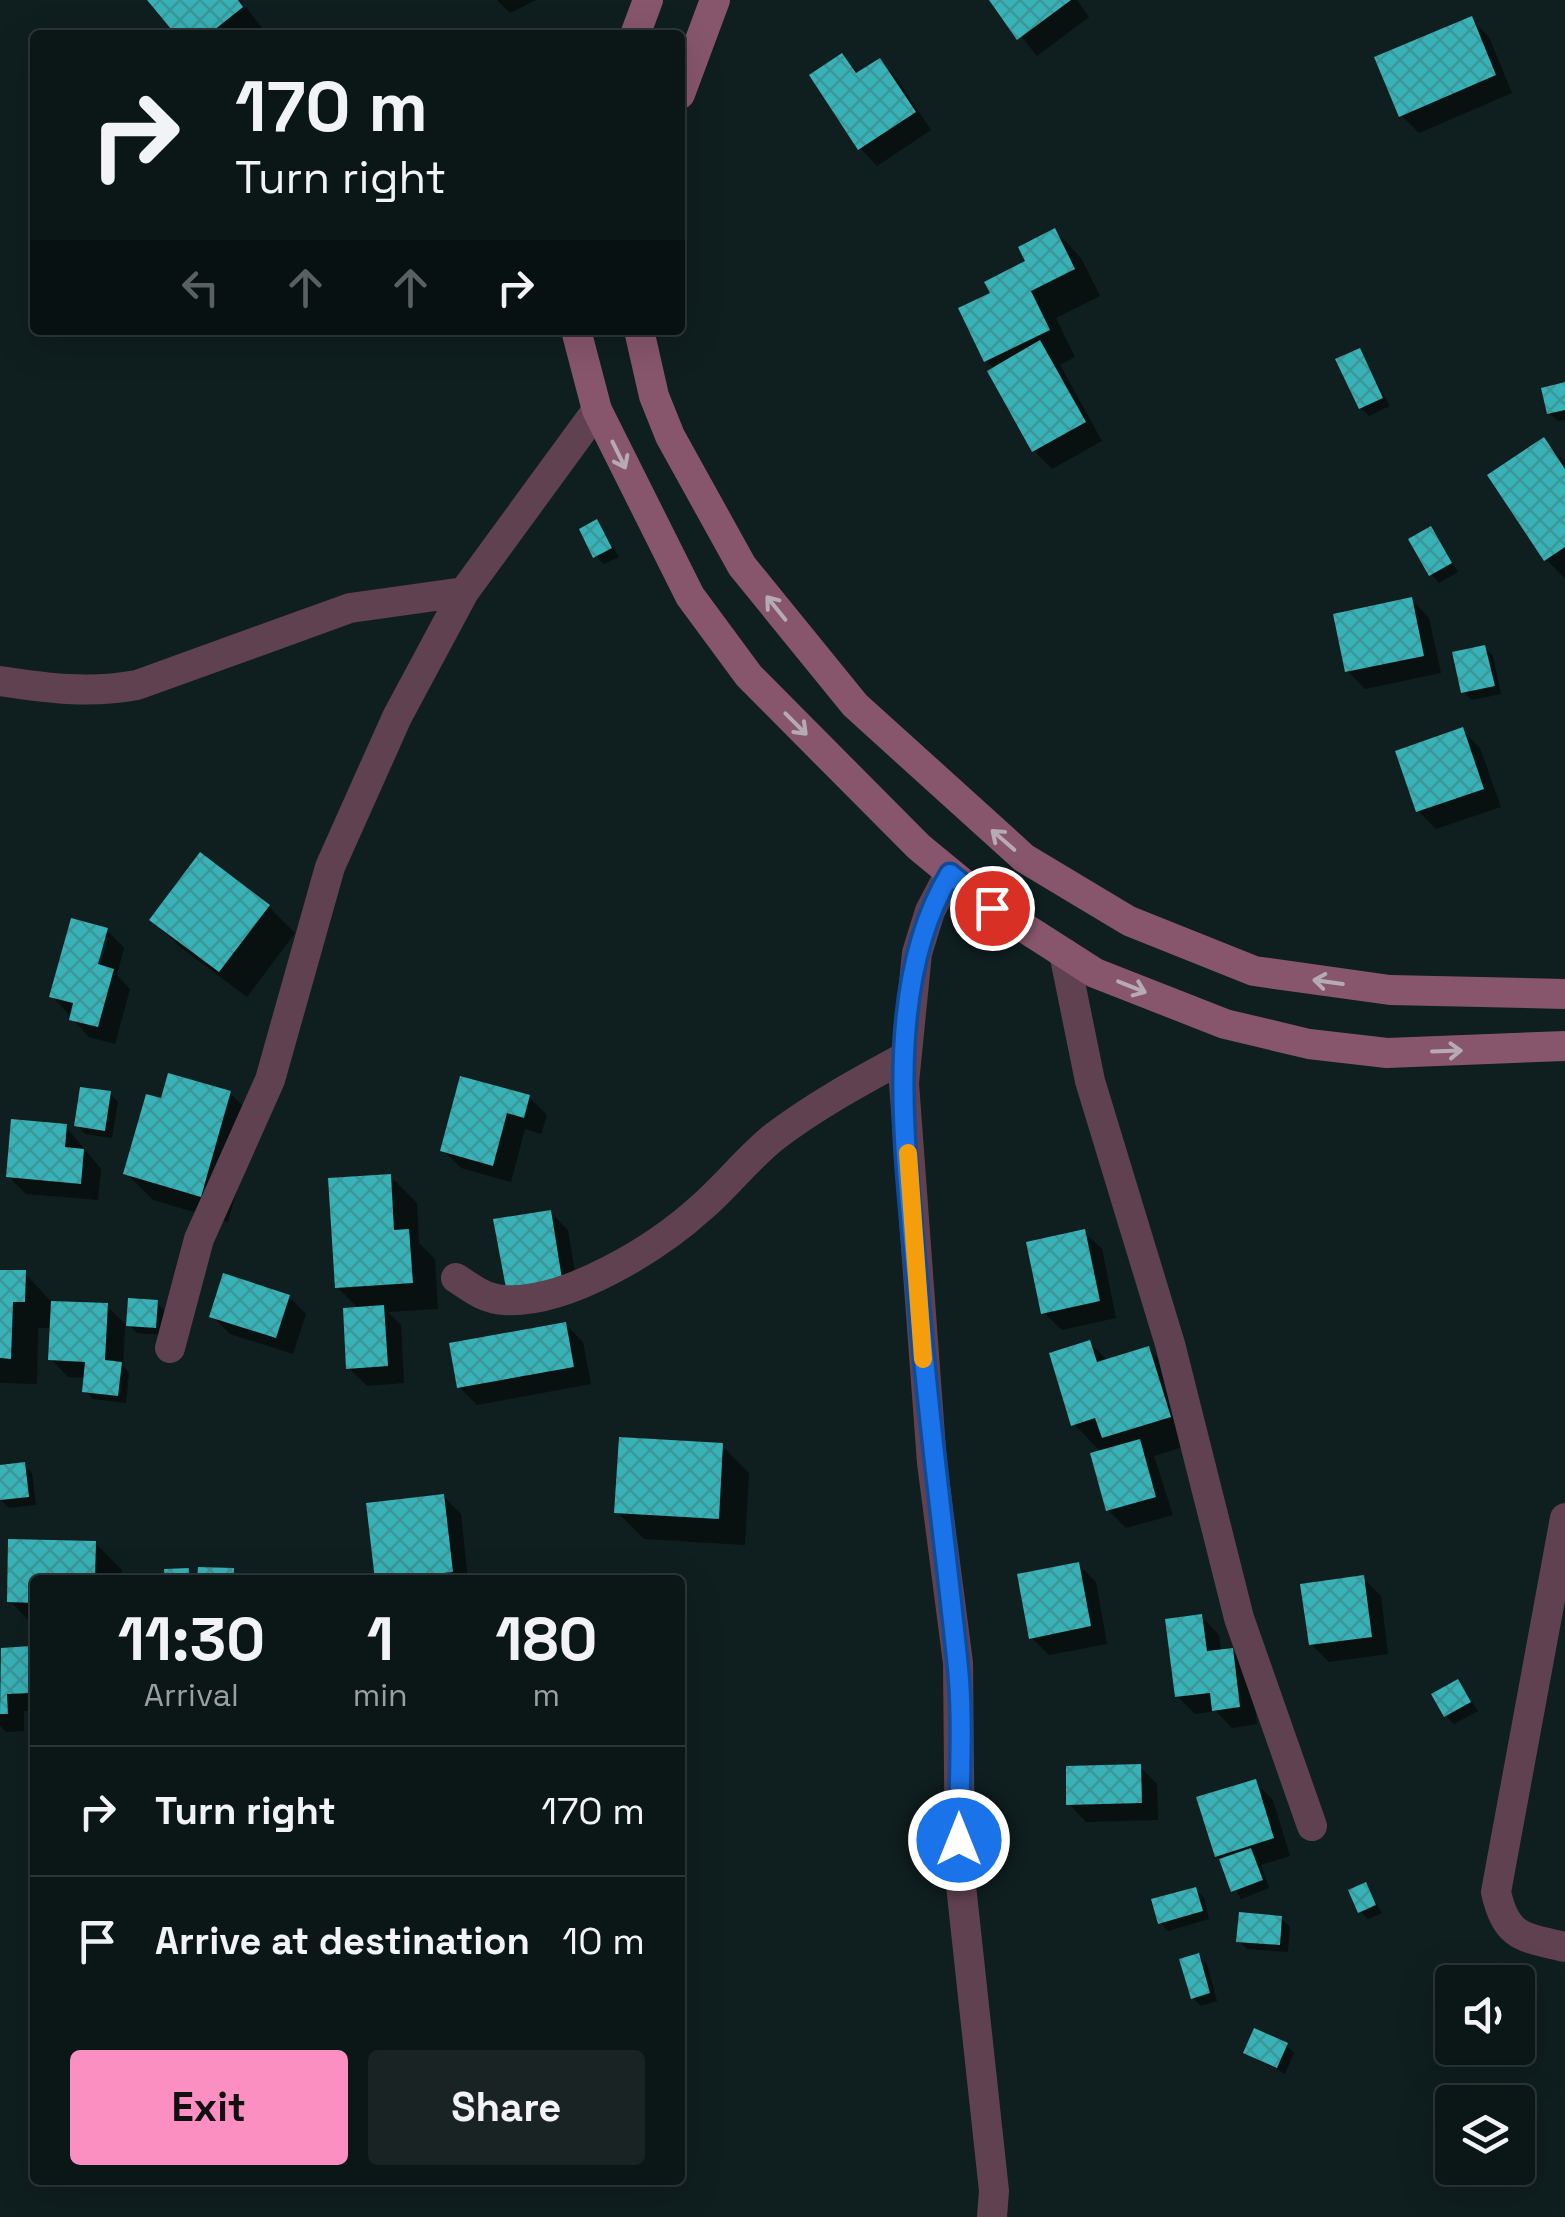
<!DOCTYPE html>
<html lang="en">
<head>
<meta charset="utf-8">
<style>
  :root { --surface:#0b1617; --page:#192324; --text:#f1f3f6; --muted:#9a9fa1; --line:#2b3536; --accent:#fc8fc2 }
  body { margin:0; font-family:"Space Grotesk",sans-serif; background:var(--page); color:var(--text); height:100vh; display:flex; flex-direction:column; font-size:38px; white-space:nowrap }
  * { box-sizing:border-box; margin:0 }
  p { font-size:32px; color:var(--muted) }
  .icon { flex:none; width:55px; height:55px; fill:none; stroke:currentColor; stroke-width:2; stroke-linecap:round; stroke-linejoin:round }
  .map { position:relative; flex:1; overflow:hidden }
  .drawer { position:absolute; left:30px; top:1575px; width:655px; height:610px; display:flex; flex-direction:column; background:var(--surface); border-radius:10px; box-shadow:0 10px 40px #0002,0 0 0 2px var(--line) }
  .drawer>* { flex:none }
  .top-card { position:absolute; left:30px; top:30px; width:655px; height:305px; border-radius:10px; box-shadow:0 10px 40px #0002,0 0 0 2px var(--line); background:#0b1617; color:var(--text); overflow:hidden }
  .buttons { position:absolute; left:1435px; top:1965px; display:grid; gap:20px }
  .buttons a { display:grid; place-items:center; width:100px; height:100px; border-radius:10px; background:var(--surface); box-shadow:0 10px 40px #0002,0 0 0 2px var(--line); font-size:50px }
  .pin { position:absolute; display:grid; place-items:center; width:85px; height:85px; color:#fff; margin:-42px; border:5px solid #fff; border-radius:50%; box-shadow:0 2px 10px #0007 }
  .me { position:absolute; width:110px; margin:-55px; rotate:0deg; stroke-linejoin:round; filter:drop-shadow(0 0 8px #0008) }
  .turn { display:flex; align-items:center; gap:35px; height:210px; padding:0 40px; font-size:45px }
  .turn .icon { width:130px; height:130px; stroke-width:2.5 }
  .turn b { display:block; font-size:70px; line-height:85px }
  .lanes { display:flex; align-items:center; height:95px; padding:0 40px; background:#0003; justify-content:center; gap:50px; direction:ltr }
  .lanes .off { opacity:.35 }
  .eta { display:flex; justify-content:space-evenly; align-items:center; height:170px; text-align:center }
  .eta b { font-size:60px; font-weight:800; line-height:70px }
  .button { display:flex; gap:20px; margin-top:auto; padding:20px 40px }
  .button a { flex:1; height:115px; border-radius:10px; background:var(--accent); color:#111; font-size:40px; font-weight:800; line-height:115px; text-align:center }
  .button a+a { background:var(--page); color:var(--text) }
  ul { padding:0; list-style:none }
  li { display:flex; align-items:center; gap:30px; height:130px; padding:0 40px; border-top:2px solid var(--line) }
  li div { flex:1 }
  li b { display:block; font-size:38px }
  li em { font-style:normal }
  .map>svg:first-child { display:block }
</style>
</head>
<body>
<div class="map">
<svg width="1565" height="2217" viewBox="0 0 1565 2217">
  <defs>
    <pattern id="building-cross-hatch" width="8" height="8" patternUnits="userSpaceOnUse" patternTransform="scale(2.5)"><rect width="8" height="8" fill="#38b2b6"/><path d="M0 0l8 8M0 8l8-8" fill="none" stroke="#3a9699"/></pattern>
  </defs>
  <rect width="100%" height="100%" fill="#0f1e1f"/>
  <path fill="#0007" fill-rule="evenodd" d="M151 0H240L268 35H179Z
    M497 0H536L510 13Z
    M992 0H1077L1089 17 1037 56Z
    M1471 19 1489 37 1512 93 1419 133 1401 115Z
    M842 56 860 74 880 61 897 79 931 130 877 166 860 148Z
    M1055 231 1081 258 1100 296 1056 318 1075 357 1060 365 1102 441 1052 469 1034 451 990 372 995 369 986 361 993 294Z
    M1359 351 1390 406 1369 416 1361 408Z
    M1565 384V420L1558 421 1549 413Z
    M1544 440 1565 462V579L1546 559Z
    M597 522 619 557 604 564 596 556Z
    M1430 529 1458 572 1439 583 1431 574Z
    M1412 600 1429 618 1441 673 1365 689 1348 671Z
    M1484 647 1493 656 1501 694 1472 700 1463 692Z
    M1462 730 1480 748 1501 807 1436 829 1418 811Z
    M268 906 295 933 247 997 179 946 153 920Z
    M107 930 124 948 117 975 130 989 115 1044 89 1037 52 996ZM102 938H108L97 977 92 976Z
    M230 1093 257 1120 228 1222 153 1200 126 1173 163 1101Z
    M110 1094 118 1102 112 1138 85 1134 77 1125Z
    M529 1097 547 1115 541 1134 525 1129 511 1182 461 1168 443 1150Z
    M66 1127 101 1169 98 1200 26 1194 8 1176Z
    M390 1176 417 1203 419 1243 435 1259 438 1309 388 1312 401 1325 404 1383 367 1386 349 1368 359 1309 337 1287Z
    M550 1212 568 1230 579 1296 508 1287Z
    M1084 1232 1102 1249 1116 1318 1062 1330 1044 1313Z
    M0 1272 25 1273 52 1303 107 1306 125 1324 123 1366 129 1373 126 1403 93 1399 85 1391 86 1378 68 1377 51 1359 52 1328H38L37 1384 0 1383Z
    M289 1297 306 1314 293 1354 230 1334 212 1316Z
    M157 1303 165 1311 163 1335 137 1333 129 1325Z
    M565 1324 583 1342 591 1384 477 1405 459 1387Z
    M1090 1343 1108 1361 1148 1348 1175 1375 1196 1443 1154 1456 1173 1515 1126 1528 1108 1510 1101 1452 1074 1424Z
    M722 1446 749 1473 745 1545 644 1539 617 1512Z
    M24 1465 32 1473 36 1505 9 1508 0 1499V1468Z
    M443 1496 461 1514 468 1580H377L369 1505Z
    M11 1542 95 1543 122 1570 121 1580H35V1627L10 1601Z
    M1078 1564 1096 1582 1107 1644 1049 1655 1032 1638Z
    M1363 1578 1381 1596 1388 1654 1329 1662 1311 1644Z
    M1202 1617 1219 1635 1221 1652 1232 1651 1250 1668 1257 1724 1232 1728 1216 1711 1195 1714 1177 1696Z
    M29 1649 35 1655V1711H24V1731L6 1732 0 1726V1675Z
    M1458 1682 1478 1711 1454 1724 1446 1716Z
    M1140 1767 1157 1784 1158 1820 1086 1822 1069 1804Z
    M1255 1782 1273 1800 1290 1856 1261 1865 1269 1888 1241 1899 1217 1855Z
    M1366 1885 1382 1913 1368 1919 1360 1911Z
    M1196 1890 1204 1898 1209 1919 1168 1931 1160 1922Z
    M1281 1918 1290 1927 1288 1952 1247 1949 1239 1941Z
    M1198 1956 1207 1964 1217 2001 1201 2006 1193 1998Z
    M1286 2045 1294 2053 1285 2074 1246 2052Z"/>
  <path fill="url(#building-cross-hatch)" d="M147 0H238L243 7 208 35H176Z
    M989 0H1071L1017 40Z
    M1472 16 1496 75 1399 117 1374 57Z
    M842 53 856 73 880 58 916 112 858 150 809 75Z
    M1055 228 1075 269 1031 291 1050 330 984 362 958 308 990 293 984 282 1025 261 1018 247Z
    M1040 340 1086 422 1032 452 987 371Z
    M1360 348 1383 398 1359 409 1335 359Z
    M1565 382V410L1547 414 1541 388Z
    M1544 437 1565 469V547L1544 561 1487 475Z
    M597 519 612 548 593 558 579 529Z
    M1431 526 1452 563 1429 576 1408 539Z
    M1412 597 1424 656 1345 672 1333 614Z
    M1485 645 1495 686 1461 693 1452 652Z
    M1463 727 1484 789 1416 812 1395 751Z
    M200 852 270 905 219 972 149 920Z
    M71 918 108 928 98 964 114 969 98 1027 69 1020 73 1003 49 997Z
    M168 1073 231 1091 201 1197 123 1174 146 1094 161 1098Z
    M460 1076 530 1095 524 1118 507 1113 493 1166 440 1151Z
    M80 1087 111 1091 105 1131 74 1126Z
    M11 1119 67 1124 65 1147 84 1149 81 1184 6 1177Z
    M391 1174 394 1230 409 1229 413 1283 335 1288 328 1178Z
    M551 1210 562 1279 506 1288 493 1219Z
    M1085 1229 1100 1301 1041 1314 1026 1242Z
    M0 1270H26L25 1302H13L11 1359 0 1358Z
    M223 1273 290 1295 276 1338 209 1317Z
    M128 1298 158 1300 156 1328 126 1326Z
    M51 1301 108 1303 105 1360 122 1362 118 1396 82 1392 85 1362 48 1360Z
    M384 1305 388 1366 346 1369 343 1308Z
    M566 1322 574 1367 457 1388 449 1343Z
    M1090 1340 1097 1362 1149 1346 1171 1417 1102 1438 1095 1418 1071 1426 1049 1353Z
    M619 1437 723 1443 719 1519 614 1513Z
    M1140 1439 1156 1497 1106 1511 1090 1453Z
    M25 1462 29 1497 0 1500V1465Z
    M444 1494 453 1572 375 1580 366 1503Z
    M8 1539 96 1541 95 1580H35V1603L7 1602Z
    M1079 1562 1091 1626 1029 1639 1017 1574Z
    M198 1567 234 1568V1580H197Z
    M189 1568V1580H165L164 1569Z
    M1364 1575 1372 1637 1309 1645 1300 1584Z
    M1202 1614 1207 1651 1233 1648 1240 1707 1212 1711 1210 1693 1175 1697 1165 1619Z
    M30 1646 32 1693 7 1694 8 1714H0L1 1648Z
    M1458 1679 1471 1702 1444 1717 1431 1694Z
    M1141 1764 1142 1803 1066 1805V1766Z
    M1256 1779 1274 1838 1215 1857 1196 1797Z
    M1251 1848 1263 1880 1231 1892 1219 1859Z
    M1366 1882 1376 1905 1358 1913 1348 1890Z
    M1196 1887 1203 1911 1158 1924 1151 1899Z
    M1239 1912 1282 1916 1280 1945 1236 1942Z
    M1199 1953 1210 1993 1191 1999 1179 1959Z
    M1254 2028 1288 2043 1277 2068 1243 2053Z"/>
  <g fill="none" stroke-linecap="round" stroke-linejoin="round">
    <path stroke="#60414f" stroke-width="30" d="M0 681C47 688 89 694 137 685L350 608 464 592
      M950 873 930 911 917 953 904 1083 932 1463 958 1663 960 1876 994 2191 992 2217
      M1064 953 1090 1081 1170 1344 1239 1618 1312 1826
      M456 1278C471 1288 485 1299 504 1300 567 1304 657 1248 702 1207 727 1185 748 1158 774 1137 816 1105 859 1082 905 1057
      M170 1348 199 1239 270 1080 330 867 397 717 464 592 597 410
      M1565 1518 1496 1892C1506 1938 1523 1937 1565 1947"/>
    <path stroke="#87566c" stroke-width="30" d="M635 35 648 0
      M680 94 715 0
      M576 330 597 410 690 596 749 676 919 847 992 907 1095 973 1225 1024 1309 1044 1387 1053 1565 1046
      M639 330 654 396 670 436 742 566 855 705 1024 858 1129 921 1254 971 1390 990 1565 994"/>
  </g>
  <defs><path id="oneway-shaft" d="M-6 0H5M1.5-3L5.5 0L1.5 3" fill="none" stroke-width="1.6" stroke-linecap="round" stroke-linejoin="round" transform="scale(2.5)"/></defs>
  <g stroke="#b6abb3">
    <use href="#oneway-shaft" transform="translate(619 455) rotate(64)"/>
    <use href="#oneway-shaft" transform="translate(776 608) rotate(-129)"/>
    <use href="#oneway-shaft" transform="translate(796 724) rotate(45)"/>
    <use href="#oneway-shaft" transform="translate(1003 840) rotate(-139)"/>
    <use href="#oneway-shaft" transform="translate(1328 982) rotate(-172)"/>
    <use href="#oneway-shaft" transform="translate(1132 987) rotate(22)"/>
    <use href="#oneway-shaft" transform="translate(1447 1051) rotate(-2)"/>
  </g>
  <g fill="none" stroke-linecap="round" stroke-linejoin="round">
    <defs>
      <path id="route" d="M959 1840C959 1780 964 1718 957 1658 944 1533 927 1408 917 1282 906 1155 881 988 950 874L992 908"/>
    </defs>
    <use href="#route" stroke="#114b97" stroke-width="25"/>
    <use href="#route" stroke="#1a73e8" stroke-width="18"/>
    <path stroke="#f59e0b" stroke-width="18" d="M908 1153 923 1359"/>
  </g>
</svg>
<div class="buttons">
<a><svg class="icon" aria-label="sound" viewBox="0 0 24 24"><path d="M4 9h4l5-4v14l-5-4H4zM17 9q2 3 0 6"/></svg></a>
<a><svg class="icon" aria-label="layers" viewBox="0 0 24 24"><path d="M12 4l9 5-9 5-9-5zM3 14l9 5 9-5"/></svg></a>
</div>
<div class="pin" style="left:992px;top:908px;background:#d93025"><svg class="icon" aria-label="arrive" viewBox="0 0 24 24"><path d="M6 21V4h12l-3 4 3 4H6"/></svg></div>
<svg class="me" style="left:959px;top:1840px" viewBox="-20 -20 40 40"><circle r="17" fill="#1a73e8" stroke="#fff" stroke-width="3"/><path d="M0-11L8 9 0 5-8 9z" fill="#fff"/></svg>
<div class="top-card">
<div class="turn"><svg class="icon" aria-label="right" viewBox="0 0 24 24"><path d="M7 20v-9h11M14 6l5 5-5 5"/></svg><div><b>170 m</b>Turn right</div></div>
<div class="lanes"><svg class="icon off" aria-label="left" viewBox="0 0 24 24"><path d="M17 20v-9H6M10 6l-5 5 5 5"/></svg><svg class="icon off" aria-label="ahead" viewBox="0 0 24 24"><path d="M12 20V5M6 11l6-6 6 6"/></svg><svg class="icon off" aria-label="ahead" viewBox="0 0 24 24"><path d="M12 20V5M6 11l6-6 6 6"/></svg><svg class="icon" aria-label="right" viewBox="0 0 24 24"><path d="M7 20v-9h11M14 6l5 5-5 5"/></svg></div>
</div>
<section class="drawer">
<div class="eta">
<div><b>11:30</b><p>Arrival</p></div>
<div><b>1</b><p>min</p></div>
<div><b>180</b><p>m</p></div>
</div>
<ul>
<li><svg class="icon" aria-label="right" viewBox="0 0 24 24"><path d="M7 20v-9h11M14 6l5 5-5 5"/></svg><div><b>Turn right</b></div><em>170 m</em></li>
<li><svg class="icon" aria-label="arrive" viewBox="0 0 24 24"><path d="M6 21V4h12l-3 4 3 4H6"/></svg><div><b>Arrive at destination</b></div><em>10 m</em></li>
</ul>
<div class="button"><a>Exit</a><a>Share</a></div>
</section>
</div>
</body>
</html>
